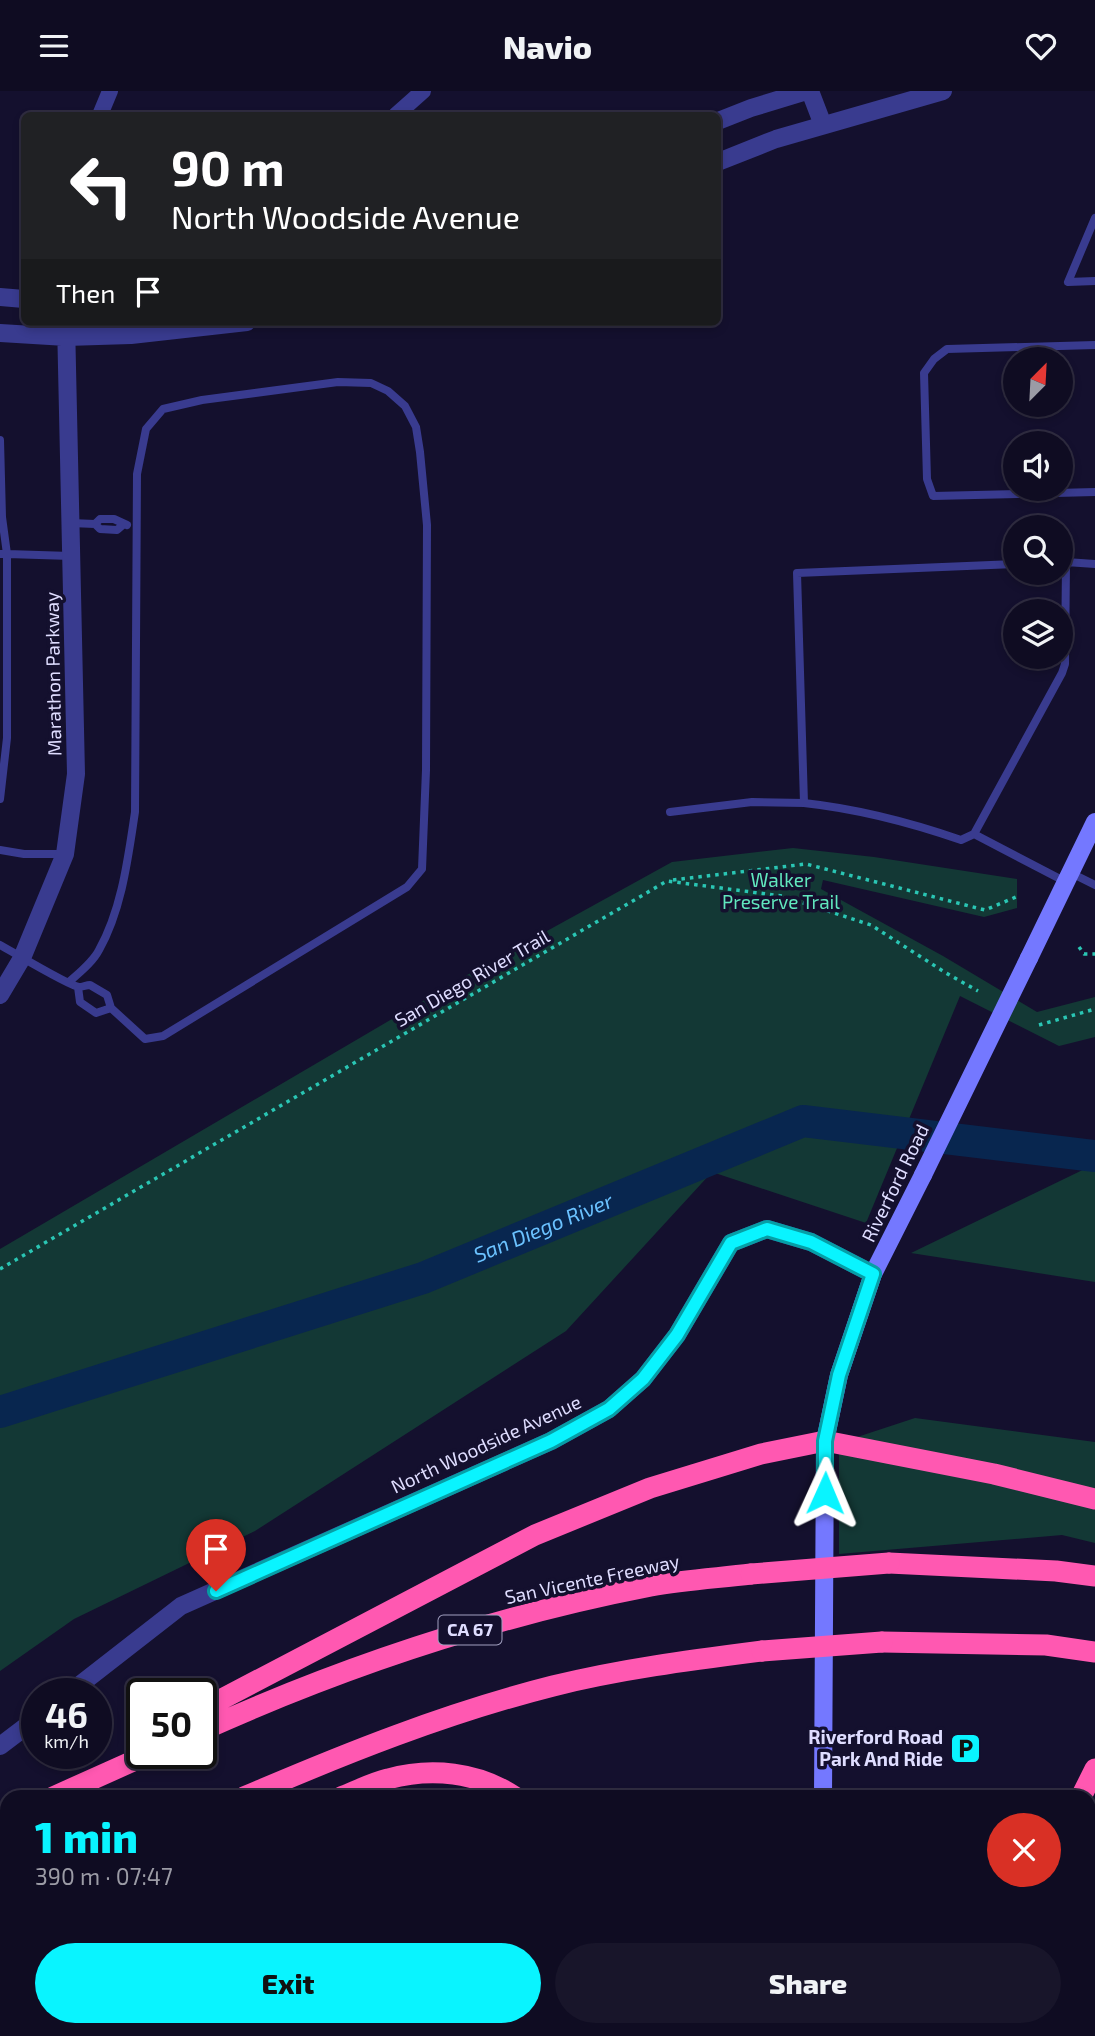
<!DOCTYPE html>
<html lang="en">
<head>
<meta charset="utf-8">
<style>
  :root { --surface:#0f0c22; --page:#18152a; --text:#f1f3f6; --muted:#9b9ba5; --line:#2f2c40; --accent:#09f4ff }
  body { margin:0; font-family:"Exo 2",sans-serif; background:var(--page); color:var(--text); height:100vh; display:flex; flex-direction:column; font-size:26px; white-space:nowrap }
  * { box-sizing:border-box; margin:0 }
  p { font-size:23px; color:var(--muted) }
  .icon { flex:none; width:38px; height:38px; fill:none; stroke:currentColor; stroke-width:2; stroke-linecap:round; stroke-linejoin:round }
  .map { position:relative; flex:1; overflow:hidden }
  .panel { position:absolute; left:0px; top:1699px; width:1096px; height:247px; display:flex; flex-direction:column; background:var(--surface); border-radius:21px 21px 0 0; box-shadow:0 4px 10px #0003,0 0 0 2px var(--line) }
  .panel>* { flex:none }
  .top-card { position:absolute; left:21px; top:21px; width:700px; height:214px; border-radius:10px; box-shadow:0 4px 10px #0003,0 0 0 2px var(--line); background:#202124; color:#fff; overflow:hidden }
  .needle { width:46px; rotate:24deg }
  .fabs { position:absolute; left:1003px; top:256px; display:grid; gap:14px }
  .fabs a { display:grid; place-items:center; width:70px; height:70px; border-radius:50%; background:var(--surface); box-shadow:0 4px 10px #0003,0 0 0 2px var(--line); font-size:35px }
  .speed { position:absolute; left:21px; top:1587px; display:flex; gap:14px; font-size:35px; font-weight:700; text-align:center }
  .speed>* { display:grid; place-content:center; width:91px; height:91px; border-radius:50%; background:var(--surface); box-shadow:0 4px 10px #0003,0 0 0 2px var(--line); line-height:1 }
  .speed small { font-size:18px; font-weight:400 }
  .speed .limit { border:4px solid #111; border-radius:10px; background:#fff; color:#111 }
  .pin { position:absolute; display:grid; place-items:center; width:60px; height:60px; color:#fff; margin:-72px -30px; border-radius:50% 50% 50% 0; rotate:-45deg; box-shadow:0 0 7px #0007 }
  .pin .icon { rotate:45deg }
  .me { position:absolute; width:77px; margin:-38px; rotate:1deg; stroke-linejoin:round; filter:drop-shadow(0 0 5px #0008) }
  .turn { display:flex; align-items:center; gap:24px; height:147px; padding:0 35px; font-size:32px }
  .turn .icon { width:91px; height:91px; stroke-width:2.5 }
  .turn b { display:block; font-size:49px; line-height:60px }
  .then { display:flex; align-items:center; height:66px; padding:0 35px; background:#0003; gap:14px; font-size:26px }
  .round { display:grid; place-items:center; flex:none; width:74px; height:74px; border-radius:37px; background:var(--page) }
  .head { display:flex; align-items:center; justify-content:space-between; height:119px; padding:0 35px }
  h1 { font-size:42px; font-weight:800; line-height:52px; color:var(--accent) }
  .cta { display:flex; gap:14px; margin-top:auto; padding:14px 35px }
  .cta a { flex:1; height:80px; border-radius:42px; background:var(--accent); color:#111; font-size:28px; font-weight:800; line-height:80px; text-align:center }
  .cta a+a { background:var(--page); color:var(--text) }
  header { display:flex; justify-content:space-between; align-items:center; height:91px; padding:0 35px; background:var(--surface); font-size:32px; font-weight:800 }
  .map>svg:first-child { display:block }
</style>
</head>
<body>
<header><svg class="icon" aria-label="menu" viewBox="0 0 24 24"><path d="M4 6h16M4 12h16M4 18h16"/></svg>Navio<svg class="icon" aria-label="heart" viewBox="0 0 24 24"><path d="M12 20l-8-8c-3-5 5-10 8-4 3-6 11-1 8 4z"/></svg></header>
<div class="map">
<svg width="1095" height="1945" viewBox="0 0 1095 1945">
  <rect width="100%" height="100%" fill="#14102e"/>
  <path fill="#133835" d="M793 757 874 766 1017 788V817L984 826 823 789 821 798 943 865 1037 921 1095 906V946L1059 955 960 905 866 1132 712 1081 566 1240 255 1440 74 1528 0 1580V1158L467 884 672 771Z
    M1095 1073V1191L911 1162Z
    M915 1327 1095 1351V1452L1062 1444 839 1463V1352Z
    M1089 1781H1095V1945H690L695 1939H1088Z"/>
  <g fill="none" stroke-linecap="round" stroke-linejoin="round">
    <path stroke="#08264f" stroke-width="32" id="s1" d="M0 1321 423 1187 803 1030 1095 1065"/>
    <path stroke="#2ac6b4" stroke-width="3.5" stroke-dasharray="3.5 5" stroke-linecap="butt" d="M673 789 806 773 985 819 1016 806
      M1079 856 1084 863H1095
      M1039 934 1095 918
      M0 1178 667 790 782 805 871 834 946 882 978 900"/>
    <path stroke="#393b8f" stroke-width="8" d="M1095 127 1068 191 1095 190
      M1095 254 947 258 934 268 924 282 927 388 933 405 1095 401
      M0 349 2 426 7 463H0
      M71 432 95 433 100 438 117 439 124 433
      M95 433 100 428H114L127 434
      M0 708 7 647V463L71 465
      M670 721 752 711 804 712
      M974 743 961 749C909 731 859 718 804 712L797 482 1015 473
      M0 759 24 763H65
      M1071 782 1095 794
      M1066 791 974 743 1062 582 1065 573 1066 471 1095 473
      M0 854C13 861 69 895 79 896 83 896 86 894 90 894L107 904 111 917 145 948 163 945 407 796 422 778 426 679 427 434 420 361 416 336 405 315 388 300 371 292 338 291 202 309 163 318 146 338 137 383 135 721C128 767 122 818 99 859 93 871 79 882 69 891
      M78 896 80 911 96 922 111 917
      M0 1944 12 1939
      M263 1945 275 1939
      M356 1945 359 1939"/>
    <path stroke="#393b8f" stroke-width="16" d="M100 24 110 0
      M396 24 423 0
      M395 1945 396 1939"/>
    <path stroke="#393b8f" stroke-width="18" d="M810 0 823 34
      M718 30 751 17 807 0
      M718 71 776 48 943 0
      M0 206 24 208
      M0 242 66 246 131 244 247 231
      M0 904 22 867 65 763 76 683 66 231
      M68 1603 181 1515 551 1350 609 1318 643 1288 677 1244 731 1152 767 1138 811 1151 873 1183
      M0 1655 37 1627"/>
    <path stroke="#7478ff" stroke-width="18" d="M1029 867 1095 731
      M823 1706 825 1350 839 1284 873 1183 923 1084
      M1088 1758 1095 1759
      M178 1945 192 1939"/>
    <path stroke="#ff58b1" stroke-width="21" d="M889 1472 1056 1480 1095 1485
      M882 1551 1046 1554 1095 1561
      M201 1619 535 1444 650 1397 761 1363 825 1350 994 1383 1095 1408
      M201 1640C345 1575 496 1525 651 1495 684 1489 718 1487 751 1483
      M53 1706 151 1662
      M244 1706C344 1663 446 1622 553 1595 621 1578 692 1569 762 1560
      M341 1706C356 1700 372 1692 388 1688 431 1676 478 1681 515 1706
      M1081 1706 1095 1678
      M0 1733 7 1729
      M0 1822 7 1818"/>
    <path stroke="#7478ff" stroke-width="18" d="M923 1084 1029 867"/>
    <path stroke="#ff58b1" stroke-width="21" d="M751 1483 889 1472
      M762 1560 882 1551"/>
  </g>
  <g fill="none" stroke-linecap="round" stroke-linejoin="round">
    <defs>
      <path id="route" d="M216 1500 551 1350 609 1318 643 1288 677 1244 731 1152 767 1138 811 1151 873 1183 839 1284 825 1350V1402"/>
    </defs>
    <use href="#route" stroke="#069fa6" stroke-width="18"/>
    <use href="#route" stroke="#09f4ff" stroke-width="12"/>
  </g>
  <defs>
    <symbol id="parking-square" viewBox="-11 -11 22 22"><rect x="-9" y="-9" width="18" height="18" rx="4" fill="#09f4ff" stroke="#14102e"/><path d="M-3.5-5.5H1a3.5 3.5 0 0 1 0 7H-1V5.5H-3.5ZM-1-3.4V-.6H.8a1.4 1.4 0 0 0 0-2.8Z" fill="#111"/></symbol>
  </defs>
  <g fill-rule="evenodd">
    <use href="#parking-square" x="948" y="1640" width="35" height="35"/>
  </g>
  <g text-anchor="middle" stroke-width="7" stroke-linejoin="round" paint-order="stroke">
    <rect fill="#14102e" stroke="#a2a0c0" stroke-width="2" x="438.5" y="1524.5" width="63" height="29" rx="5"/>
    <g font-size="18" font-weight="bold" fill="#dfddff">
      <text x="470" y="1545">CA 67</text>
    </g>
    <g font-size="19" fill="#dfddff" stroke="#14102e">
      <text transform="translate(53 583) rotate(-91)" y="7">Marathon Parkway</text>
      <text transform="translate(472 887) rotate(-30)" y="7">San Diego River Trail</text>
      <text transform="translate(895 1092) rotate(-64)" y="7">Riverford Road</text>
      <text transform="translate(486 1353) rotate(-25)" y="7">North Woodside Avenue</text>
      <text transform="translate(592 1488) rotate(-12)" y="7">San Vicente Freeway</text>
    </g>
    <g font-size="19" fill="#61e7be" stroke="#14102e">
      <text x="781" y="796">Walker<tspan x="781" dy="22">Preserve Trail</tspan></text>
    </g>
    <g font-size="19" font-weight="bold" fill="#dfddff" stroke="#14102e" text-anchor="end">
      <text x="943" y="1653">Riverford Road<tspan x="943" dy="22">Park And Ride</tspan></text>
    </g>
    <g font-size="21" font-style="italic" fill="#6bc2ff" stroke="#14102e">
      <text dy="7" stroke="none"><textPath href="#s1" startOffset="574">San Diego River</textPath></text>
    </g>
  </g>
</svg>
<div class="fabs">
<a><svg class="needle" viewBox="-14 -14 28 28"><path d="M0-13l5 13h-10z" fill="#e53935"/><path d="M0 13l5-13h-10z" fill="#9b9ba5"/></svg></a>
<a><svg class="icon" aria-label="sound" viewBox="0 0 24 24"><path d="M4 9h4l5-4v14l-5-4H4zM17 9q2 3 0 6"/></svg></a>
<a><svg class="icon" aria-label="search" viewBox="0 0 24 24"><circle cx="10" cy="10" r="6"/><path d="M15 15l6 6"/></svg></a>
<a><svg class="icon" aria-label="layers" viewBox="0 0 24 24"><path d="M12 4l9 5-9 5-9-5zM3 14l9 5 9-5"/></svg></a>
</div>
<div class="speed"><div>46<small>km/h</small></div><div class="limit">50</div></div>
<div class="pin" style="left:216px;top:1500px;background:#d93025"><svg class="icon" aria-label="arrive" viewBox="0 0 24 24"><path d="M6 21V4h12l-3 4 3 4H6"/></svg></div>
<svg class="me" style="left:825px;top:1402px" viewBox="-20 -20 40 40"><path d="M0-17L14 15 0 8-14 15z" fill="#09f4ff" stroke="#fff" stroke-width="4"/></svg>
<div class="top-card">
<div class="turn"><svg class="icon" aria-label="left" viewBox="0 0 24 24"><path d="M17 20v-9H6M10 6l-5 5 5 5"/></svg><div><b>90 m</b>North Woodside Avenue</div></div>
<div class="then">Then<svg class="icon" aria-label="arrive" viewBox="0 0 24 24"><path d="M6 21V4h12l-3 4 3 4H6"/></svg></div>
</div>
<section class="panel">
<div class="head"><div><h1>1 min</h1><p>390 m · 07:47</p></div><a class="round" style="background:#d93025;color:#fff"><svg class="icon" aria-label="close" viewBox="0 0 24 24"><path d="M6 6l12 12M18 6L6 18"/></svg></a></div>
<div class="cta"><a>Exit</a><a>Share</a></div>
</section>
</div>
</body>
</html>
